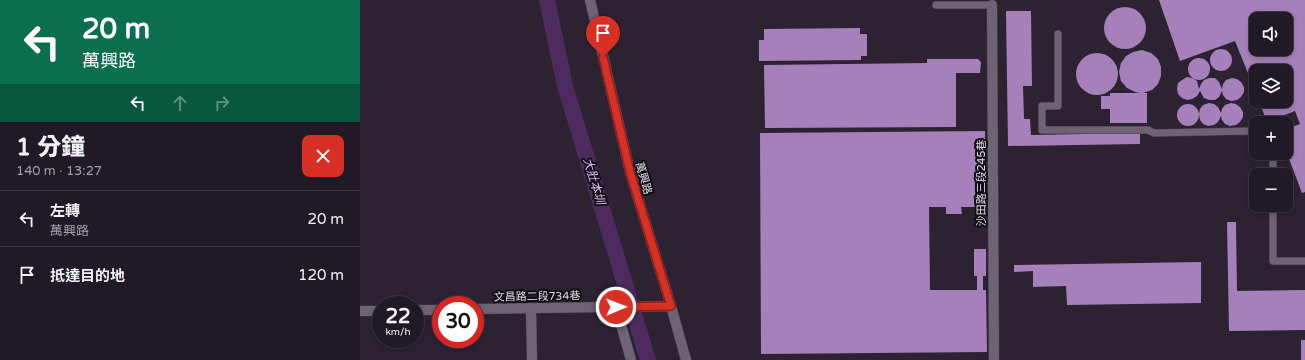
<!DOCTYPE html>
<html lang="zh-TW">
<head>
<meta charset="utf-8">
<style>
  :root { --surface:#211a26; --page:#2d2732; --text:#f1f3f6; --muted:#a2a1a7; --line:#3e3843 }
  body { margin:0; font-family:"Varela Round","Noto Sans TC",sans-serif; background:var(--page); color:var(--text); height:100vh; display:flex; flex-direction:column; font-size:15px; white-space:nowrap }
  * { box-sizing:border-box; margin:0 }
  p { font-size:13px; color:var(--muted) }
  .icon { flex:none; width:22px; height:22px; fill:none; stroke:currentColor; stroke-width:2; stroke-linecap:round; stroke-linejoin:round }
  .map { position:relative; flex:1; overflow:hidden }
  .panel { display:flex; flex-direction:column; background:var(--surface); width:360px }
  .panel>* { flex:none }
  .guide { background:#0b6e4f; color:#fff; overflow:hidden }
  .fabs { position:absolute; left:889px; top:12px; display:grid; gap:8px }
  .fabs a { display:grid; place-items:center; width:44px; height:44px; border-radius:8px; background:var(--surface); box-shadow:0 2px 6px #0003,0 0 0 1px var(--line); font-size:20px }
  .speed { position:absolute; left:12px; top:296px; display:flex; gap:8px; font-size:20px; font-weight:700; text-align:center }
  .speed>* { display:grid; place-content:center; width:52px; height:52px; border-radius:50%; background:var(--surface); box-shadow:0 2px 6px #0003,0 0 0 1px var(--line); line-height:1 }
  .speed small { font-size:10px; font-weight:400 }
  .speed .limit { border:6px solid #d22; background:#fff; color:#111 }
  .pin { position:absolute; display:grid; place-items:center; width:34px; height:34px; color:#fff; margin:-41px -17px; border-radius:50% 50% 50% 0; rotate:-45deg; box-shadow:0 0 4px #0007 }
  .pin .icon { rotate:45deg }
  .me { position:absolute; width:44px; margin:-22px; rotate:89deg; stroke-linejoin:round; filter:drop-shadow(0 0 3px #0008) }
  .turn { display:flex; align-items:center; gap:14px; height:84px; padding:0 16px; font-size:18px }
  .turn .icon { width:52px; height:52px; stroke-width:2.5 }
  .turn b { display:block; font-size:28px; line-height:34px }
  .lanes { display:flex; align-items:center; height:38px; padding:0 16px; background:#0003; justify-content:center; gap:20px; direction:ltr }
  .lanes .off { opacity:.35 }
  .round { display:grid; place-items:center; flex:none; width:42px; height:42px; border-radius:8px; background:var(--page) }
  .headline { display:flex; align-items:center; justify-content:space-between; height:68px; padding:0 16px }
  h1 { font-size:24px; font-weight:800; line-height:30px }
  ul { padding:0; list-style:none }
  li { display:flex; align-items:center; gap:12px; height:56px; padding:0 16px; border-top:1px solid var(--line) }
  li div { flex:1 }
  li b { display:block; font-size:15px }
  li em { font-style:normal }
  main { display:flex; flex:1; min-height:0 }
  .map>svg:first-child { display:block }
</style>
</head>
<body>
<main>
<section class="panel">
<div class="guide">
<div class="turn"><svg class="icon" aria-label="left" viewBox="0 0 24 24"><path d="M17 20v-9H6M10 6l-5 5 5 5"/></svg><div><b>20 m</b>萬興路</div></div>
<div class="lanes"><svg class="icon" aria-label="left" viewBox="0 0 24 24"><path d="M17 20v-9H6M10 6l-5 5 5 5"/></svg><svg class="icon off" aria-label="ahead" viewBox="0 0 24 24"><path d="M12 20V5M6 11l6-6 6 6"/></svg><svg class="icon off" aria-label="right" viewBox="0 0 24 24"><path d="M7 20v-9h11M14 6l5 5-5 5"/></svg></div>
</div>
<div class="headline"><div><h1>1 分鐘</h1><p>140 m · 13:27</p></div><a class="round" style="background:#d93025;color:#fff"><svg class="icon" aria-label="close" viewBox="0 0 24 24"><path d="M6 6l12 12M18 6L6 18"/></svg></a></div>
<ul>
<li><svg class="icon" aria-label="left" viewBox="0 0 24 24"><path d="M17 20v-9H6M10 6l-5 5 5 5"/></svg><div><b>左轉</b><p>萬興路</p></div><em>20 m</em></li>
<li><svg class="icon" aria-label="arrive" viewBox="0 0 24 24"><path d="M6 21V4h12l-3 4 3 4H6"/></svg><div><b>抵達目的地</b></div><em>120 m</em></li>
</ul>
</section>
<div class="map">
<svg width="945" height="360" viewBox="0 0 945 360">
  <rect width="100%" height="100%" fill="#2c2232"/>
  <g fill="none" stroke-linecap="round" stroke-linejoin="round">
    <path stroke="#4d2b5f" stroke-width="16" d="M187 0 205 86 288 360"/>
  </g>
  <path fill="#a580ba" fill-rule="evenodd" d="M799 0H945V192L942 193 926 151V129L940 124 935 111 907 122 899 101H926V71H896V93L875 41 820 61ZM896 19H926V49H896Z
    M744 28a21 21 0 1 1 42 0a21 21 0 1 1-42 0Z
    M646 11H671L672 86H663L664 119H670L671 135 780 133V144L648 146Z
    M500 28V34H507V56H501V60L399 61V40H404V29Z
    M850 60a11 11 0 1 1 22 0a11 11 0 1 1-22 0Z
    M782 50 791 53 798 59 801 67V76L798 84 792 90 783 93H787V123H750V109H741V96H750V93H780L775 92 767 88 761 81 759 72 761 63 766 56 773 52Z
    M716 74a21 21 0 1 1 42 0a21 21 0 1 1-42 0Z
    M828 69a11 11 0 1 1 22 0a11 11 0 1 1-22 0Z
    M567 59H618L621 62 620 73H596V127L405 128 404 65 567 63Z
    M827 77 832 78 837 81 839 89 841 84 844 80 849 78H855L859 82 862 89 863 84 866 80 872 78 877 79 881 82 884 87V92L881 97 877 100 871 101 866 99 863 95 862 91 859 97 855 100H849L844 98 840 91 837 96 832 99 827 100 822 98 818 94 817 89 818 83 822 80Z
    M849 103 854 104 858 107 861 113 862 109 865 105 871 103 876 104 880 107 883 112V117L880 122 876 125 870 126 865 124 862 120 861 116 858 122 854 125 848 126 843 124 840 120 839 114 840 109 843 105Z
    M817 115a11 11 0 1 1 22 0a11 11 0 1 1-22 0Z
    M625 131V173H619V207H601L602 214H586V207H569L570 290H617V276H614V249H626V276H623V290H626L627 352 401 354 400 133Z
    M867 222H876L877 291 945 290V330L869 331Z
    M841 262V303L707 305 706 286 673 287V271L654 272V265Z
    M941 340H945V360H941Z"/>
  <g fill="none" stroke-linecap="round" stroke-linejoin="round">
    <defs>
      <path id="service" d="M576 5H632
        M698 34V106H682V130H788L794 133 892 131 896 137
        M909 153 913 158V175
        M913 205V261H945"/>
      <path id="minor" d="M230 0 270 172 311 306 326 360
        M632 5 634 360
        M256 307 271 360
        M171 308 172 360
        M115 309 311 306
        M55 310H81
        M0 311H21"/>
    </defs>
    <use href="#service" stroke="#453d4b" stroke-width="8"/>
    <use href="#minor" stroke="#453d4b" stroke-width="11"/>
    <use href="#service" stroke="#6e6275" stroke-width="7"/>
    <use href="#minor" stroke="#6e6275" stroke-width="10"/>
  </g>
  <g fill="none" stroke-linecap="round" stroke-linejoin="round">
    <defs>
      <path id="route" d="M243 57 270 172 311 306 256 307"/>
    </defs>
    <use href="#route" stroke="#8d1f18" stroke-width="10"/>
    <use href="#route" stroke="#d93025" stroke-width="7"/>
  </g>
  <g text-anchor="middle" stroke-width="4" stroke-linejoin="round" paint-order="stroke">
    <g font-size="11" fill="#e1dae5" stroke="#120e15">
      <text transform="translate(284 178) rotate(74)" y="4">萬興路</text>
      <text transform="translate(621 183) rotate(-90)" y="4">沙田路三段245巷</text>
      <text transform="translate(177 296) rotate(-1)" y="4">文昌路二段734巷</text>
    </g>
    <g font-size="12" font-style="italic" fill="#e0b7f8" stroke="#120e15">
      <text transform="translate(234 181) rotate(73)" y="4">大肚本圳</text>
    </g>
  </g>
</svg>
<div class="fabs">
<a><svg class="icon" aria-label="sound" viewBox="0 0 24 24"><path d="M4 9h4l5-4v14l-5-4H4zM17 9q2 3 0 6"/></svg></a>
<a><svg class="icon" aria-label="layers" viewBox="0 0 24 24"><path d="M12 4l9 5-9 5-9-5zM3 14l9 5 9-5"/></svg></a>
<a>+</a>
<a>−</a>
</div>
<div class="speed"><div>22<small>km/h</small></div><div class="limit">30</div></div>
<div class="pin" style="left:243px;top:57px;background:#d93025"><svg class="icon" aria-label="arrive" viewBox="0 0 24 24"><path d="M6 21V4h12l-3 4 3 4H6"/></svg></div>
<svg class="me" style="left:256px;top:307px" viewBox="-20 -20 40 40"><circle r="17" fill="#d93025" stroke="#fff" stroke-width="3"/><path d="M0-11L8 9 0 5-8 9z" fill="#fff"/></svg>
</div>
</main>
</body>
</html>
